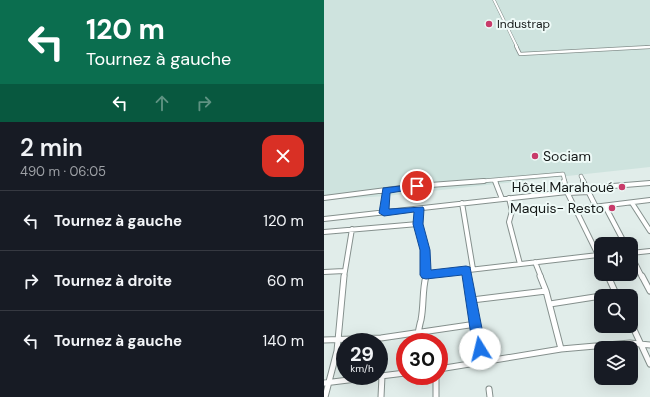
<!DOCTYPE html>
<html lang="fr">
<head>
<meta charset="utf-8">
<style>
  :root { --surface:#171b24; --page:#20242c; --text:#f1f3f6; --muted:#9ea1a6; --line:#363941 }
  body { margin:0; font-family:"DM Sans",sans-serif; background:var(--page); color:var(--text); height:100vh; display:flex; flex-direction:column; font-size:15px; white-space:nowrap }
  * { box-sizing:border-box; margin:0 }
  p { font-size:13px; color:var(--muted) }
  .icon { flex:none; width:22px; height:22px; fill:none; stroke:currentColor; stroke-width:2; stroke-linecap:round; stroke-linejoin:round }
  .map { position:relative; flex:1; overflow:hidden }
  .details { display:flex; flex-direction:column; background:var(--surface); width:324px }
  .details>* { flex:none }
  .guide { background:#0b6e4f; color:#fff; overflow:hidden }
  .controls { position:absolute; left:270px; top:237px; display:grid; gap:8px }
  .controls a { display:grid; place-items:center; width:44px; height:44px; border-radius:8px; background:var(--surface); box-shadow:0 4px 16px #0002; font-size:20px }
  .speed { position:absolute; left:12px; top:333px; display:flex; gap:8px; font-size:20px; font-weight:700; text-align:center }
  .speed>* { display:grid; place-content:center; width:52px; height:52px; border-radius:50%; background:var(--surface); box-shadow:0 4px 16px #0002; line-height:1 }
  .speed small { font-size:10px; font-weight:400 }
  .speed .limit { border:6px solid #d22; background:#fff; color:#111 }
  .pin { position:absolute; display:grid; place-items:center; width:34px; height:34px; color:#fff; margin:-17px; border:2px solid #fff; border-radius:50%; box-shadow:0 1px 4px #0007 }
  .me { position:absolute; width:44px; margin:-22px; rotate:351deg; stroke-linejoin:round; filter:drop-shadow(0 0 3px #0008) }
  .turn { display:flex; align-items:center; gap:14px; height:84px; padding:0 20px; font-size:18px }
  .turn .icon { width:52px; height:52px; stroke-width:2.5 }
  .turn b { display:block; font-size:28px; line-height:34px }
  .lanes { display:flex; align-items:center; height:38px; padding:0 20px; background:#0003; justify-content:center; gap:20px; direction:ltr }
  .lanes .off { opacity:.35 }
  .round { display:grid; place-items:center; flex:none; width:42px; height:42px; border-radius:12px; background:var(--page) }
  .head { display:flex; align-items:center; justify-content:space-between; height:68px; padding:0 20px }
  h1 { font-size:24px; font-weight:600; line-height:30px }
  ul { padding:0; list-style:none }
  li { display:flex; align-items:center; gap:12px; height:60px; padding:0 20px; border-top:1px solid var(--line) }
  li div { flex:1 }
  li b { display:block; font-size:15px }
  li em { font-style:normal }
  main { display:flex; flex:1; min-height:0 }
  .map>svg:first-child { display:block }
</style>
</head>
<body>
<main>
<section class="details">
<div class="guide">
<div class="turn"><svg class="icon" aria-label="left" viewBox="0 0 24 24"><path d="M17 20v-9H6M10 6l-5 5 5 5"/></svg><div><b>120 m</b>Tournez à gauche</div></div>
<div class="lanes"><svg class="icon" aria-label="left" viewBox="0 0 24 24"><path d="M17 20v-9H6M10 6l-5 5 5 5"/></svg><svg class="icon off" aria-label="ahead" viewBox="0 0 24 24"><path d="M12 20V5M6 11l6-6 6 6"/></svg><svg class="icon off" aria-label="right" viewBox="0 0 24 24"><path d="M7 20v-9h11M14 6l5 5-5 5"/></svg></div>
</div>
<div class="head"><div><h1>2 min</h1><p>490 m · 06:05</p></div><a class="round" style="background:#d93025;color:#fff"><svg class="icon" aria-label="close" viewBox="0 0 24 24"><path d="M6 6l12 12M18 6L6 18"/></svg></a></div>
<ul>
<li><svg class="icon" aria-label="left" viewBox="0 0 24 24"><path d="M17 20v-9H6M10 6l-5 5 5 5"/></svg><div><b>Tournez à gauche</b></div><em>120 m</em></li>
<li><svg class="icon" aria-label="right" viewBox="0 0 24 24"><path d="M7 20v-9h11M14 6l5 5-5 5"/></svg><div><b>Tournez à droite</b></div><em>60 m</em></li>
<li><svg class="icon" aria-label="left" viewBox="0 0 24 24"><path d="M17 20v-9H6M10 6l-5 5 5 5"/></svg><div><b>Tournez à gauche</b></div><em>140 m</em></li>
</ul>
</section>
<div class="map">
<svg width="326" height="397" viewBox="0 0 326 397">
  <rect width="100%" height="100%" fill="#e1edea"/>
  <path fill="#cee3de" d="M0 0H326V167L62 196 0 200Z"/>
  <g fill="none" stroke-linecap="round" stroke-linejoin="round">
    <defs>
      <path id="minor-far4" d="M170 0 193 47
        M322 47H326"/>
      <path id="minor-far3" d="M192 46 196 54 326 47"/>
      <path id="minor-far2" d="M257 176 260 182
        M171 180 172 182
        M147 182 239 174 241 182"/>
      <path id="minor-far1" d="M171 181 178 199
        M240 181 243 192 277 261
        M259 181 272 207
        M264 188 326 183
        M244 193 265 192
        M0 198 93 186 160 181
        M185 198 188 211 185 222 196 264
        M138 203 149 269
        M308 203 326 231
        M281 206 301 244
        M96 209 94 224 101 250 102 277
        M253 209 326 200
        M60 213 62 190
        M0 219 243 192
        M0 232 94 224
        M307 253 326 251
        M307 255 318 277
        M211 262 217 277
        M142 270 143 277
        M0 272 20 271
        M283 274 284 277
        M102 275 274 255
        M20 277 28 229"/>
      <path id="minor" d="M143 276 157 361
        M216 276 222 291 237 349
        M284 276 293 296
        M318 276 326 291
        M280 296 293 294
        M148 300 222 291
        M226 304 277 296
        M307 323 326 364
        M0 340 57 338 152 324
        M94 342C93 333 95 328 97 320 100 305 98 291 102 276
        M115 369 237 349 306 343 326 345
        M112 376V397
        M0 383 81 373
        M165 389 166 397
        M1 397 13 351 20 276
        M57 397 58 376"/>
    </defs>
    <use href="#minor-far4" stroke="#85908d" stroke-width="3"/>
    <use href="#minor-far3" stroke="#85908d" stroke-width="4"/>
    <use href="#minor-far2" stroke="#85908d" stroke-width="4.5"/>
    <use href="#minor-far1" stroke="#85908d" stroke-width="6"/>
    <use href="#minor" stroke="#85908d" stroke-width="7"/>
    <use href="#minor-far4" stroke="#fff" stroke-width="2"/>
    <use href="#minor-far3" stroke="#fff" stroke-width="2.5"/>
    <use href="#minor-far2" stroke="#fff" stroke-width="3"/>
    <use href="#minor-far1" stroke="#fff" stroke-width="4"/>
    <use href="#minor" stroke="#fff" stroke-width="5"/>
  </g>
  <path fill="#1a73e8" stroke="#114b97" d="M93 184 96 185 97 186 96 188 66 193 65 209 99 207 100 209 99 224 106 250 107 270 142 266 146 267 162 349 160 353 156 355 151 353 149 349 138 275 102 279 98 278 96 275V250L89 224 90 212 60 216 55 213 59 188Z"/>
  <g fill="#c83b6a" stroke="#eefaf7" stroke-width="1.5">
    <circle cx="165" cy="24" r="4"/>
    <circle cx="211" cy="156" r="4"/>
    <circle cx="298" cy="187" r="4"/>
    <circle cx="288" cy="208" r="4"/>
  </g>
  <g text-anchor="middle" stroke-width="4" stroke-linejoin="round" paint-order="stroke">
    <g font-size="12" fill="#151918" stroke="#eefaf7" text-anchor="start">
      <text x="173" y="28">Industrap</text>
    </g>
    <g font-size="14" fill="#151918" stroke="#eefaf7" text-anchor="end">
      <text x="219" y="161" text-anchor="start">Sociam</text>
      <text x="290" y="192">Hôtel Marahoué</text>
      <text x="280" y="213">Maquis- Resto</text>
    </g>
  </g>
</svg>
<div class="controls">
<a><svg class="icon" aria-label="sound" viewBox="0 0 24 24"><path d="M4 9h4l5-4v14l-5-4H4zM17 9q2 3 0 6"/></svg></a>
<a><svg class="icon" aria-label="search" viewBox="0 0 24 24"><circle cx="10" cy="10" r="6"/><path d="M15 15l6 6"/></svg></a>
<a><svg class="icon" aria-label="layers" viewBox="0 0 24 24"><path d="M12 4l9 5-9 5-9-5zM3 14l9 5 9-5"/></svg></a>
</div>
<div class="speed"><div>29<small>km/h</small></div><div class="limit">30</div></div>
<div class="pin" style="left:93px;top:186px;background:#d93025"><svg class="icon" aria-label="arrive" viewBox="0 0 24 24"><path d="M6 21V4h12l-3 4 3 4H6"/></svg></div>
<svg class="me" style="left:156px;top:349px" viewBox="-20 -20 40 40"><circle r="19" fill="#fff"/><path d="M0-13L10 11 0 6-10 11z" fill="#1a73e8"/></svg>
</div>
</main>
</body>
</html>
